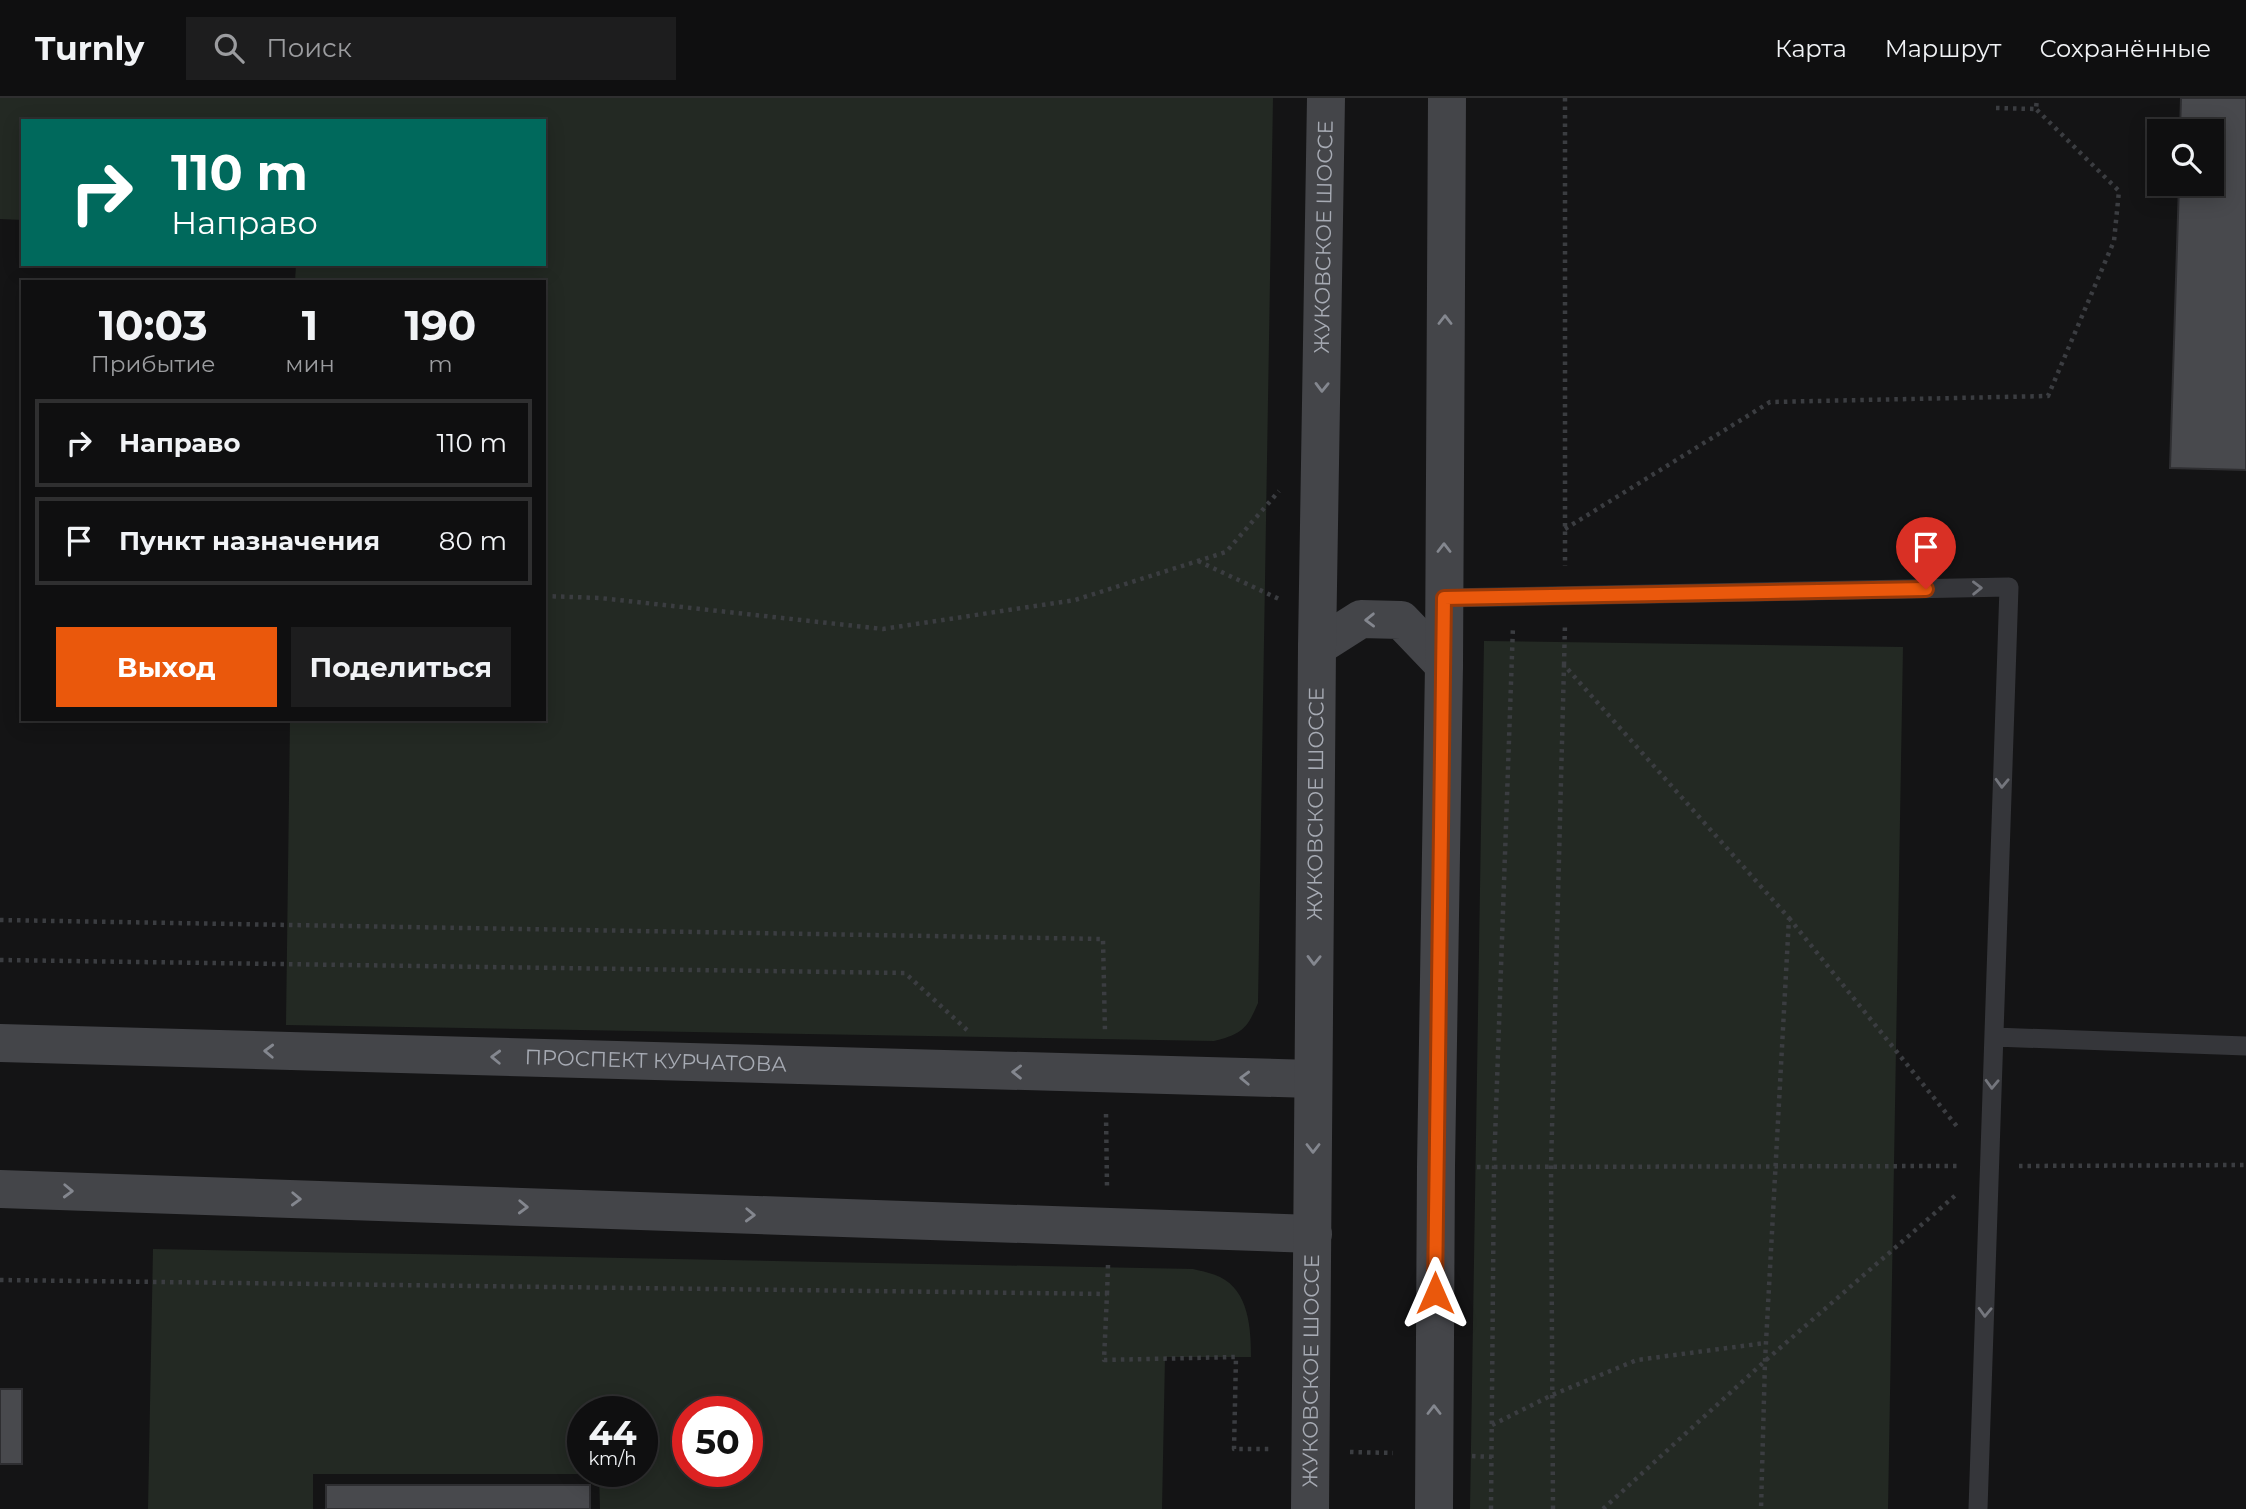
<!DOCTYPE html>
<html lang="ru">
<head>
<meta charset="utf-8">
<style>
  :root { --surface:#0f0f10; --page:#1d1d1e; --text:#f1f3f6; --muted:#9b9c9f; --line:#2f2f30; --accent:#ea580c }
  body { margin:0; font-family:Montserrat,sans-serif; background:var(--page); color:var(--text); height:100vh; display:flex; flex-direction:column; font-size:26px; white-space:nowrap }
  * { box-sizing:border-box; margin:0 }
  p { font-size:23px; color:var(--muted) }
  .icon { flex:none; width:38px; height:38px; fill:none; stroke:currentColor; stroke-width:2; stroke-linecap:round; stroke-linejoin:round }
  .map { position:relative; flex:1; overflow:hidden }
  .sheet { position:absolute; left:21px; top:182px; width:525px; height:441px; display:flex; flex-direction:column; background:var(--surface); border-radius:0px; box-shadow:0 4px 18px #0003,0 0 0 2px var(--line) }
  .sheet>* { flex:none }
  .guide { position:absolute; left:21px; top:21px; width:525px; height:147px; border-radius:0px; box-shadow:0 4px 18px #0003,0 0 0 2px var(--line); background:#00695c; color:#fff; overflow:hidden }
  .tools { position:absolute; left:2147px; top:21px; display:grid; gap:14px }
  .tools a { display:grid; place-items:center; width:77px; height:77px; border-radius:0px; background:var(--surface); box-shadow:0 4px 18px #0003,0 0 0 2px var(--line); font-size:35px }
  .speed { position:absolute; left:567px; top:1298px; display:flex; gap:14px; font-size:35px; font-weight:700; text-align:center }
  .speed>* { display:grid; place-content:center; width:91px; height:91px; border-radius:50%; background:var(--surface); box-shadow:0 4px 18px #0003,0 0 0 2px var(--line); line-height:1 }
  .speed small { font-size:18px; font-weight:400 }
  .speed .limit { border:10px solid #d22; background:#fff; color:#111 }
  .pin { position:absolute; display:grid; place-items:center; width:60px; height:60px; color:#fff; margin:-72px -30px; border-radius:50% 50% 50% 0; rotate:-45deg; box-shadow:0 0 7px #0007 }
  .pin .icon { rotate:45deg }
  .me { position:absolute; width:77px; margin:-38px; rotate:0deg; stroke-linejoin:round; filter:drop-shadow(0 0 5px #0008) }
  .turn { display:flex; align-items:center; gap:24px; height:147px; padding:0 35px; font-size:32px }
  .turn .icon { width:91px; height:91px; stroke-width:2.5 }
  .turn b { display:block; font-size:49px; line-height:60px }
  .eta { display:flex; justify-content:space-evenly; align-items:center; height:119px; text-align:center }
  .eta b { font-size:42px; font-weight:700; line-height:49px }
  .button { display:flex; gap:14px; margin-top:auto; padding:14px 35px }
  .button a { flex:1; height:80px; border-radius:0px; background:var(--accent); color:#fff; font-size:28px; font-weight:700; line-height:80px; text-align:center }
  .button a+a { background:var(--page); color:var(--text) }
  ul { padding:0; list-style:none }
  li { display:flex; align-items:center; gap:21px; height:88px; margin:0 14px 10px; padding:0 21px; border:4px solid var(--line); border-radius:0px }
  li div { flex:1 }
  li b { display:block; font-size:26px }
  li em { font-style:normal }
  header { display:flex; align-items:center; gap:42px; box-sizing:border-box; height:98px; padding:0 35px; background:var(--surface); border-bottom:2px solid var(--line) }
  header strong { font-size:33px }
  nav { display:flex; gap:38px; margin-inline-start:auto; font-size:24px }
  .search { width:490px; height:63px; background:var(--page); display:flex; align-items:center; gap:18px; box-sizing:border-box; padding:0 24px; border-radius:0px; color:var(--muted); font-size:26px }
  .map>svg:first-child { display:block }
</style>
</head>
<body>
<header>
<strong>Turnly</strong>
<div class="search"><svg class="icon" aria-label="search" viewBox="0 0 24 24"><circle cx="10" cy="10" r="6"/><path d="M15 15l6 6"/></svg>Поиск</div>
<nav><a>Карта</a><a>Маршрут</a><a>Сохранённые</a></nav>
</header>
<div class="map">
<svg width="2246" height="1411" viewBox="0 0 2246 1411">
  <rect width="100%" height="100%" fill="#141415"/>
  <path fill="#232923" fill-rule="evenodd" d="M0 0H1273L1258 905C1247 931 1242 936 1214 943L286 927 290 621H544V184H295L296 166H544V23H23V122L0 121Z
    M1484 543 1903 549 1888 1411H1470Z
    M153 1151 1193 1171C1201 1173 1212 1175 1220 1179 1249 1193 1251 1231 1251 1259H1165L1162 1411H600L599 1376H313V1411H148ZM583 1314H642V1374H583ZM688 1314H747V1374H688Z"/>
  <path fill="#48494d" stroke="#2e2e31" stroke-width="2" d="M2181 0H2246V372L2170 370 2179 86H2212V33H2180Z
    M0 1291H22V1366H0Z
    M326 1387H590V1411H326Z"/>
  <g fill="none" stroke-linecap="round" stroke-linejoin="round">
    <path stroke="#3b3d41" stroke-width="4.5" stroke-dasharray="3.5 5" stroke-linecap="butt" d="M1565 0V468
      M1996 10 2036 11 2037 0
      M1565 431 1770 304 2048 298 2114 143 2119 93 2036 11
      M1198 463 1279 501
      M544 498 600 500 883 531 1075 502 1226 454 1279 393
      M1564 567 1565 526
      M1789 820 1959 1031
      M0 822 1103 841 1105 934
      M0 862 905 875 967 932
      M1106 1016 1107 1088
      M2019 1068 2246 1067
      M1477 1069 1958 1068
      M0 1182 1107 1196 1104 1262 1236 1259 1234 1351H1271
      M1107 1196 1108 1167
      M1492 1327 1552 1297 1637 1262 1765 1245
      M1350 1354 1393 1355
      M1472 1358 1492 1359
      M1491 1411 1494 1069 1513 528
      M1553 1411 1551 1069 1564 567 1789 820 1765 1263 1761 1411
      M1603 1411 1765 1263 1958 1095"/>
    <path stroke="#35363a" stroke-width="19" d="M1444 500 2009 489 1978 1411
      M1994 939 2246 948"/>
    <g stroke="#444549" stroke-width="38">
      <path d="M1317 549 1361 521 1401 522 1444 567"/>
      <path id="s1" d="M0 945 1313 981"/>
      <path d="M0 1091 1313 1136"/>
      <path id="s2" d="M1310 1411 1317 549 1326 0"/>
      <path d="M1434 1411 1436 1069 1444 567 1447 0"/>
    </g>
  </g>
  <defs><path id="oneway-chevron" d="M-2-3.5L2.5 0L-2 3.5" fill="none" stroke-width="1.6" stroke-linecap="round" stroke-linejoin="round" transform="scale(1.75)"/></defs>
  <g stroke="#84878f">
    <use href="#oneway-chevron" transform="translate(1445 222) rotate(-90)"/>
    <use href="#oneway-chevron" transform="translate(1322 289) rotate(91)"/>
    <use href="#oneway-chevron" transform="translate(1444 450) rotate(-90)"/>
    <use href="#oneway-chevron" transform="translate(1370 522) rotate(179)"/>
    <use href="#oneway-chevron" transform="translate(1314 862) rotate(91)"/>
    <use href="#oneway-chevron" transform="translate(269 953) rotate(-178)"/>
    <use href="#oneway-chevron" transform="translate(496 959) rotate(-178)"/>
    <use href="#oneway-chevron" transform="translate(1017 974) rotate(-179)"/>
    <use href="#oneway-chevron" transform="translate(1245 980) rotate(-178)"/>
    <use href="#oneway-chevron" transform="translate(1313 1050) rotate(90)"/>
    <use href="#oneway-chevron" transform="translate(68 1093) rotate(2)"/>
    <use href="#oneway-chevron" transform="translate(296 1101) rotate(2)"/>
    <use href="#oneway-chevron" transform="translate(523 1109) rotate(2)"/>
    <use href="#oneway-chevron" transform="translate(750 1117) rotate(2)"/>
    <use href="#oneway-chevron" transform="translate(1434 1312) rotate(-90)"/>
  </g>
  <g stroke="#74767d">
    <use href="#oneway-chevron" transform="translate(1977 490) rotate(-1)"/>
    <use href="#oneway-chevron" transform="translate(2002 685) rotate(92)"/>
    <use href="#oneway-chevron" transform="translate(1992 986) rotate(92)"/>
    <use href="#oneway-chevron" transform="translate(1985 1214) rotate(92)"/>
  </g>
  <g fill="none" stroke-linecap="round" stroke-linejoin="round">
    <defs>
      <path id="route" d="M1435 1195 1444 500 1926 491"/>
    </defs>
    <use href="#route" stroke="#983908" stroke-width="18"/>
    <use href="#route" stroke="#ea580c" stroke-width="12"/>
  </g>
  <g text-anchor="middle" stroke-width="5" stroke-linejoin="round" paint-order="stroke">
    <g font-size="21" fill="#a7abb4" stroke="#0f0f10">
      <text dy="7" stroke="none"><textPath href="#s2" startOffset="1272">ЖУКОВСКОЕ ШОССЕ</textPath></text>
      <text dy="7" stroke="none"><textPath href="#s2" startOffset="705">ЖУКОВСКОЕ ШОССЕ</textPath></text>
      <text dy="7" stroke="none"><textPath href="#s1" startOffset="656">ПРОСПЕКТ КУРЧАТОВА</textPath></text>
      <text dy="7" stroke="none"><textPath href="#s2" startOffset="138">ЖУКОВСКОЕ ШОССЕ</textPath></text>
    </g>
  </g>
</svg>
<div class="tools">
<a><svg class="icon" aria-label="search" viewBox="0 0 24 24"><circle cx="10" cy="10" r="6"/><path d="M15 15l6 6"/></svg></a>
</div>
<div class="speed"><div>44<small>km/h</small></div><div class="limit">50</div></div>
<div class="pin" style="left:1926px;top:491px;background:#d93025"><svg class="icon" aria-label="arrive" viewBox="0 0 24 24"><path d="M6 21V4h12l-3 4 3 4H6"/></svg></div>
<svg class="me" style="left:1435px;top:1195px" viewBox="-20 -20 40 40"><path d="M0-17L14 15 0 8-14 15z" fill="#ea580c" stroke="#fff" stroke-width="4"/></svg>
<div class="guide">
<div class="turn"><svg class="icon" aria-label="right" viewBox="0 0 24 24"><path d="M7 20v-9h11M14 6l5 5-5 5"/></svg><div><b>110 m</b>Направо</div></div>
</div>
<section class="sheet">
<div class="eta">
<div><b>10:03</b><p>Прибытие</p></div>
<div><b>1</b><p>мин</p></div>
<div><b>190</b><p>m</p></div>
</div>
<ul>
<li><svg class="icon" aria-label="right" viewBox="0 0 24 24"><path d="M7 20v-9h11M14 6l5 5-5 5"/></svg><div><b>Направо</b></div><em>110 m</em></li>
<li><svg class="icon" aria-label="arrive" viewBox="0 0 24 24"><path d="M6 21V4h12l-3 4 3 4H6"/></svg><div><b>Пункт назначения</b></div><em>80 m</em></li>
</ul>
<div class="button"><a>Выход</a><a>Поделиться</a></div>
</section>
</div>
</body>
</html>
